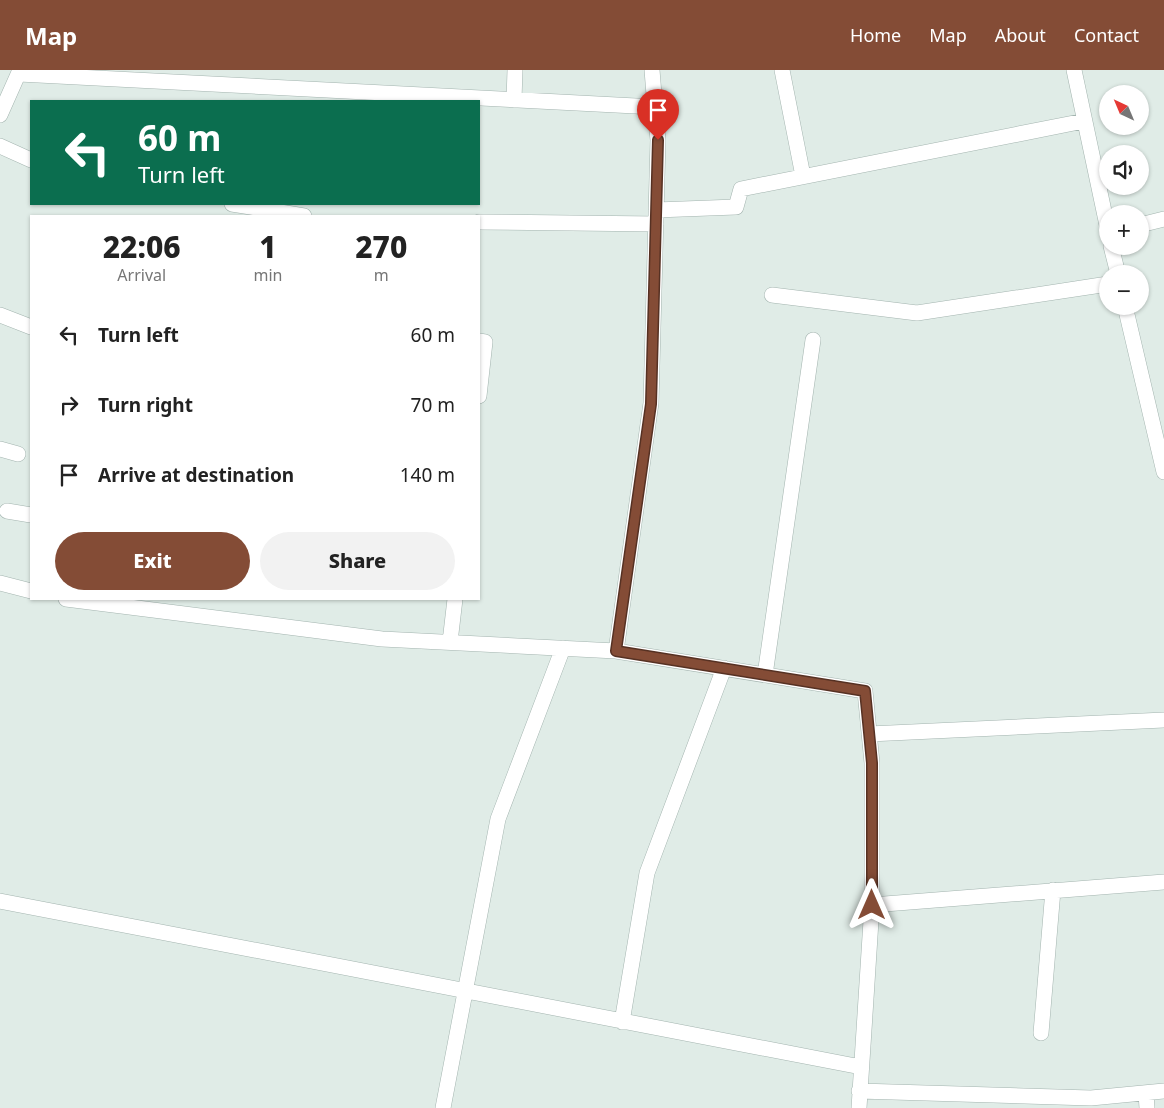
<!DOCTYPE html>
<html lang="en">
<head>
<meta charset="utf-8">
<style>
  :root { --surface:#fff; --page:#f2f2f2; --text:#222; --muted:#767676; --accent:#844c36 }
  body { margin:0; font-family:"Noto Sans",sans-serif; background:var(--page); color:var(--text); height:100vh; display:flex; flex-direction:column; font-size:19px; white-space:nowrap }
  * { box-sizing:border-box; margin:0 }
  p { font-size:16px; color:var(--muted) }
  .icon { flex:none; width:28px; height:28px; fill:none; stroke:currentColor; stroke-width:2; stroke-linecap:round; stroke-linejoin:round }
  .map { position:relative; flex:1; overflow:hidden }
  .sheet { position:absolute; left:30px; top:145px; width:450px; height:385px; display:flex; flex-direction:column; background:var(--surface); border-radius:0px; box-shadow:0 1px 4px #0004 }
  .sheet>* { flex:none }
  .top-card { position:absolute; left:30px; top:30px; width:450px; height:105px; border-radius:0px; box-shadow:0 1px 4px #0004; background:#0b6e4f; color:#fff; overflow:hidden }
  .needle { width:32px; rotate:316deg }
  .fabs { position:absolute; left:1099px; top:15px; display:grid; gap:10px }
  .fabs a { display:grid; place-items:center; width:50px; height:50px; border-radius:50%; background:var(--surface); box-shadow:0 1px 4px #0004; font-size:25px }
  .pin { position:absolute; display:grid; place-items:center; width:42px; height:42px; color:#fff; margin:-51px -21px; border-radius:50% 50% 50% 0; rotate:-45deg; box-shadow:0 0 5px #0007 }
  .pin .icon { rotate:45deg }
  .me { position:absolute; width:55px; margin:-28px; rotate:0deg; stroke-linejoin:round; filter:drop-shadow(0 0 4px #0008) }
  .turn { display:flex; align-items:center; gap:18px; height:105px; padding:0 25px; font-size:22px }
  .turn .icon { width:65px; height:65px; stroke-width:2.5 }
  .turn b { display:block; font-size:35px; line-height:42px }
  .eta { display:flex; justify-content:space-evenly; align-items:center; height:85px; text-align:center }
  .eta b { font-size:30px; font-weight:800; line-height:35px }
  .action { display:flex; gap:10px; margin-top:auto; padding:10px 25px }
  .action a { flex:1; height:58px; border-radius:30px; background:var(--accent); color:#fff; font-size:20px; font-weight:800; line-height:58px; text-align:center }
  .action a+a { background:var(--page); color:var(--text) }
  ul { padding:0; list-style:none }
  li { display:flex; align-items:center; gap:15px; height:70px; padding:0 25px }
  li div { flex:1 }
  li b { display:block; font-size:19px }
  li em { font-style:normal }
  header { display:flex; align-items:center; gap:30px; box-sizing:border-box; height:70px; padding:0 25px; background:var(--accent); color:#fff }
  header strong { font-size:24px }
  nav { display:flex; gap:28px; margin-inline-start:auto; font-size:18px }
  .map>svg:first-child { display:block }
</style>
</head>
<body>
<header>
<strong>Map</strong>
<nav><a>Home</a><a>Map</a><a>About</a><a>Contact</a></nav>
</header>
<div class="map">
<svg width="1164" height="1038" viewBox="0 0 1164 1038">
  <rect width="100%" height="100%" fill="#e0ece7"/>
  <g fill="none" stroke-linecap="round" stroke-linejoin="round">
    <defs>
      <path id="minor" d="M652 0 655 37
        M782 0 803 106
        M1074 0 1108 160
        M19 4 655 37 658 70 651 333 616 581
        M514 30 515 0
        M0 45 20 0
        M0 76 31 90
        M232 134 304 146
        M656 140 736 137 741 119 1084 51
        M479 152 656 154
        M1140 155 1164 149
        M1111 176 1118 204
        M772 225 917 243 1108 214
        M1125 236 1164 402
        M0 245 31 257
        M479 271 485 272 479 326
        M0 379 18 384
        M7 441 31 445
        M0 513 31 521
        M66 529 382 569 616 581 865 621 872 693V835L859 1038
        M450 572 455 529
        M765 605 813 270
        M869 664 1164 650
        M0 831 861 997
        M872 835 1164 812
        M622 952 647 803 724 598
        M1041 963 1053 820
        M859 1021 1091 1028 1164 1021
        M1146 1023 1147 1038
        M443 1038 498 749 563 578"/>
    </defs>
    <use href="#minor" stroke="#a3b4af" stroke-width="16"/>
    <use href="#minor" stroke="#fff" stroke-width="15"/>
  </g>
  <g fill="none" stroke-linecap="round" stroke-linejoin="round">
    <defs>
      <path id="route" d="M658 70 651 334 616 581 865 621 872 693V835"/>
    </defs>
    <use href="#route" stroke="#563123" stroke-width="12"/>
    <use href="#route" stroke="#844c36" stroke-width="9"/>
  </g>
</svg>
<div class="fabs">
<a><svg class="needle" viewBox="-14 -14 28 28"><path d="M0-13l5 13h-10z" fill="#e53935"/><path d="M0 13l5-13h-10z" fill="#767676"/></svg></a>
<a><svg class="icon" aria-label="sound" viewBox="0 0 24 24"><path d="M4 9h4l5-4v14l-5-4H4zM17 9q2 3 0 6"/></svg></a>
<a>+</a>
<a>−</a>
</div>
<div class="pin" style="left:658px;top:70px;background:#d93025"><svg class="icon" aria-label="arrive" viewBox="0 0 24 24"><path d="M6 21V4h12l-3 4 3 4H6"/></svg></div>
<svg class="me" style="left:872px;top:835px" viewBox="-20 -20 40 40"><path d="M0-17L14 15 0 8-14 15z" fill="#844c36" stroke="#fff" stroke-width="4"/></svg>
<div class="top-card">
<div class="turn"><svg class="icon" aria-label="left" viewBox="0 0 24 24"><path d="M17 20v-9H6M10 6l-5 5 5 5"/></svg><div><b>60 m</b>Turn left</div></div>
</div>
<section class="sheet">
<div class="eta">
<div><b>22:06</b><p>Arrival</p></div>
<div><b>1</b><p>min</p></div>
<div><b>270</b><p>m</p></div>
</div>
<ul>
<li><svg class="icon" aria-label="left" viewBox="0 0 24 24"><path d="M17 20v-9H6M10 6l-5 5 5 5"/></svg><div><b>Turn left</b></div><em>60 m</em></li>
<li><svg class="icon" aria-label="right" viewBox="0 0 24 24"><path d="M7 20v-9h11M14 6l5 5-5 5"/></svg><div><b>Turn right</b></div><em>70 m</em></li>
<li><svg class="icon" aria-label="arrive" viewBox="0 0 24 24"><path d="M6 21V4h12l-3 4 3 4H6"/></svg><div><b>Arrive at destination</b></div><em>140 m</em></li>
</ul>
<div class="action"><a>Exit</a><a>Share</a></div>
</section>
</div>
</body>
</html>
